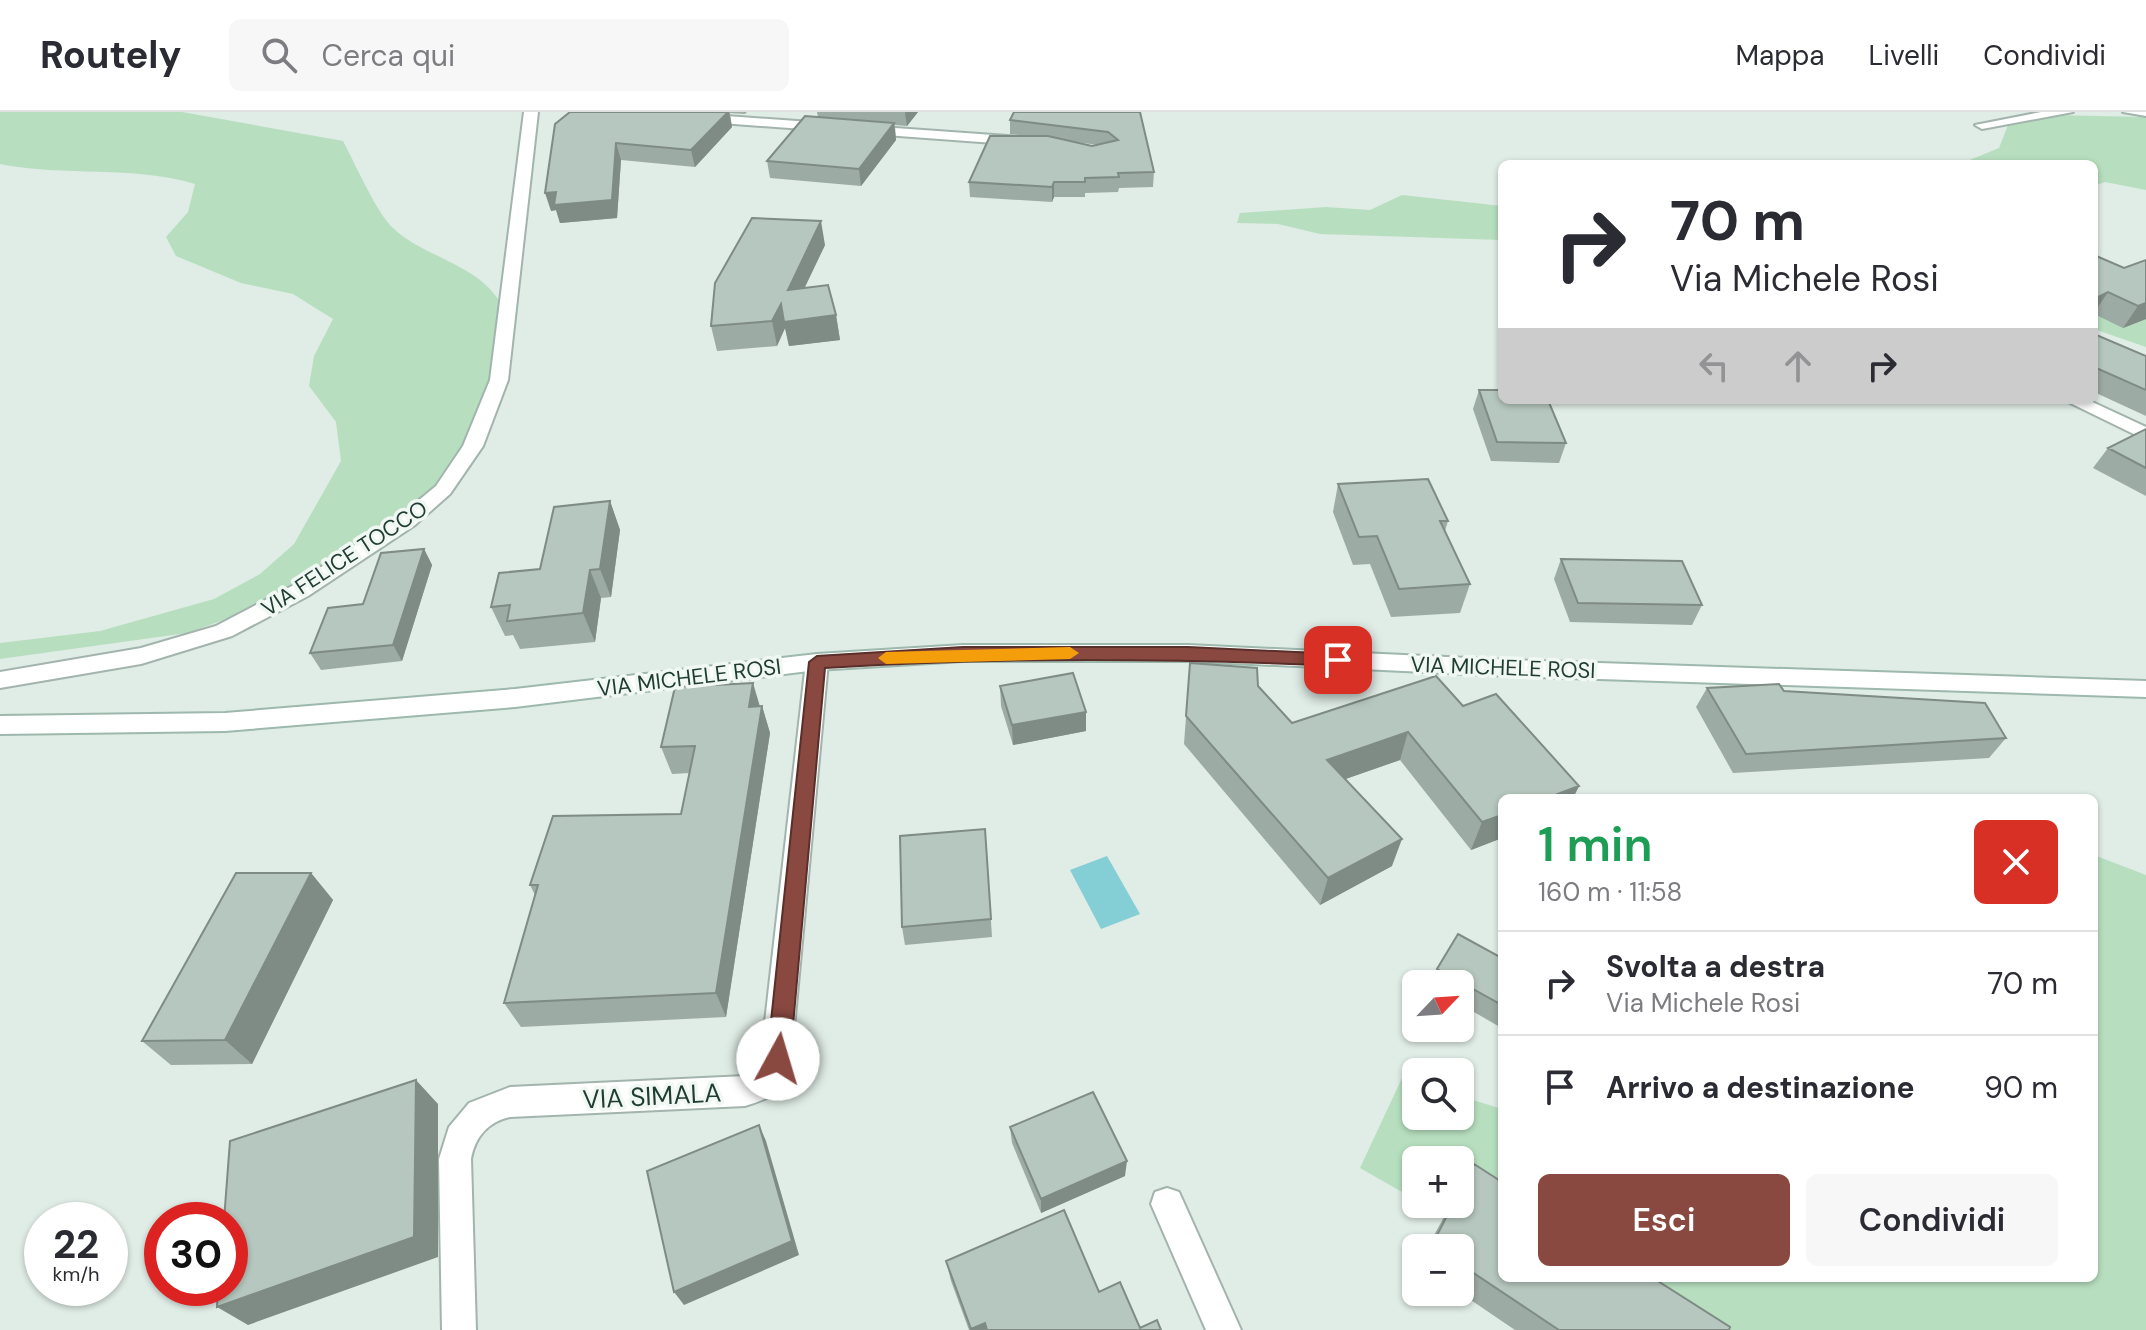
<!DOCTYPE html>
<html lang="it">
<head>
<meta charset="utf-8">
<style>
  :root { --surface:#fff; --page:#f7f7f7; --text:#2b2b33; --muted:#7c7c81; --line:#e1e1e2; --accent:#894840 }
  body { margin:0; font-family:"DM Sans",sans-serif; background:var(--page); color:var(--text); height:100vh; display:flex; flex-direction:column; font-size:30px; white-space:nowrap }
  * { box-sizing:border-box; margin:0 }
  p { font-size:26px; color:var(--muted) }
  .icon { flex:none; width:44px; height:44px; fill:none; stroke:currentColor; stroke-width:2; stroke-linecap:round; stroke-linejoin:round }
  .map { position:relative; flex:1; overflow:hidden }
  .panel { position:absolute; left:1498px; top:682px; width:600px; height:488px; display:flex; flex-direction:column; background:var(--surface); border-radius:12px; box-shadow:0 2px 6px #0004 }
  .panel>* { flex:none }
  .hud { position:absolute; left:1498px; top:48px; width:600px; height:244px; border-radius:12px; box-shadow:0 2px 6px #0004; background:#fff; color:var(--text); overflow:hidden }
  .needle { width:52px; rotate:65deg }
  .buttons { position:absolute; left:1402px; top:858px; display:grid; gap:16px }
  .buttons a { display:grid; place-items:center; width:72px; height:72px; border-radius:12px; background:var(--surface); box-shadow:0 2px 6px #0004; font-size:40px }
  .speed { position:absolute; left:24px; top:1090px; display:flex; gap:16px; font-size:40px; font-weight:700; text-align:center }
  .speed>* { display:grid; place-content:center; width:104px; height:104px; border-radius:50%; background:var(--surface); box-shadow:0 2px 6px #0004; line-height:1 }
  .speed small { font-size:20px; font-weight:400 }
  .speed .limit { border:12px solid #d22; background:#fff; color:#111 }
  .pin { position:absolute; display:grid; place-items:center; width:68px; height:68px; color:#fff; margin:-34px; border-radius:16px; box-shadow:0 4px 12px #0006 }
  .me { position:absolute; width:88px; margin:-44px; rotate:6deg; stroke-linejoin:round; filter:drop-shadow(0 0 6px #0008) }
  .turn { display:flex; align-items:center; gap:28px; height:168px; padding:0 40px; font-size:36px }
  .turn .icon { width:104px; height:104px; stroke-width:2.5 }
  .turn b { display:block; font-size:56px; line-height:68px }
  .lanes { display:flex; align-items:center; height:76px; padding:0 40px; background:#0003; justify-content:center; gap:40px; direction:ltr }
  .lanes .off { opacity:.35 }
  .round { display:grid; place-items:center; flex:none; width:84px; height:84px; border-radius:12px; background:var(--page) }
  .overview { display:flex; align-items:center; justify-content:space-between; height:136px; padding:0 40px }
  h1 { font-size:48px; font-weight:600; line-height:60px; color:#1e9e55 }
  .cta { display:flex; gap:16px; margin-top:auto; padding:16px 40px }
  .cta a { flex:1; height:92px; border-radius:12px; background:var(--accent); color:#fff; font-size:32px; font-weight:600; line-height:92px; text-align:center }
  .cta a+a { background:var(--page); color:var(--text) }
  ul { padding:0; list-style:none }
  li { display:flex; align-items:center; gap:24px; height:104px; padding:0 40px; border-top:2px solid var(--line) }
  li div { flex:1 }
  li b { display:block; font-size:30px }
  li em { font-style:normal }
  header { display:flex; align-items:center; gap:48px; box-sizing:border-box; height:112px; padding:0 40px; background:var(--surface); border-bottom:2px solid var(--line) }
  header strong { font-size:38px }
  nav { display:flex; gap:44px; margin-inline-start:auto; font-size:28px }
  .search { width:560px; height:72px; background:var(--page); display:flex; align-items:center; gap:20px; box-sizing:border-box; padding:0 28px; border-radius:12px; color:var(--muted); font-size:30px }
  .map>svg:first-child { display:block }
</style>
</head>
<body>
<header>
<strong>Routely</strong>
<div class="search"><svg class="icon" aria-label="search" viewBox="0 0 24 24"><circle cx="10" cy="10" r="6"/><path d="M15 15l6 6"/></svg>Cerca qui</div>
<nav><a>Mappa</a><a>Livelli</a><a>Condividi</a></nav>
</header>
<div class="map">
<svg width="2146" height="1218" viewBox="0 0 2146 1218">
  <rect width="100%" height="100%" fill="#e0ece6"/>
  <path fill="#b7dfbf" d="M0 0H182L343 29C355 51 376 100 393 116 423 145 476 151 500 190L485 301 458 352 427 388 365 433 249 499 187 521 0 547V531L100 519 214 487 260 462 294 432 341 349 336 310 309 274 314 244 333 207 293 182 241 171 176 144 166 125 188 100 195 72C132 53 64 65 0 52Z
    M2051 3 2146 5V78L2105 70 2094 74V52H1960L1999 36 2008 13Z
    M1402 83 1502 94V128L1320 122 1278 112 1237 111 1240 101 1326 95 1370 98Z
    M2094 174 2146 197V235L2094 217Z
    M2094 743 2146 763V1218H1642L1552 1166H2094Z
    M1402 966 1416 970V1004H1460V984L1502 997V1137L1423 1092H1460V1048H1416V1088L1360 1056Z"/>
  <path fill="#84ced5" d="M1107 744 1140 802 1101 817 1070 758Z"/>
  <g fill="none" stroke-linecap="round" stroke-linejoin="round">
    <defs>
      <path id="street" d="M524 0H538L508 268 483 334 450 382 415 413 308 484 232 524 141 552 0 576V560L141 536 216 514 292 474 401 403 436 374 463 334 490 268Z
        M2041 0H2073L1982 17 1975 13Z
        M2123 0H2146V4Z
        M699 2 1021 25 1028 29 1021 33 694 9 692 6Z
        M2064 288H2088L2146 315V328Z
        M817 542 828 550 790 959C780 982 768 987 745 994L510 1005C488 1010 475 1025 471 1047L476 1218H442L439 1047 449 1015 469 991 510 975 745 964 755 962 760 954 806 550Z
        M1167 1076 1179 1080 1241 1218H1206L1151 1092 1155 1080Z"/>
      <path id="secondary" d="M963 533H1188L1511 548 2146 569V585L1511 564 1188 549H963L817 558 515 595 225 619 0 622V604L225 601 515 577 817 542Z"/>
    </defs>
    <use href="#street" stroke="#a2b4ad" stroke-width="4"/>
    <use href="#secondary" stroke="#9db8ad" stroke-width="4"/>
    <use href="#street" fill="#fff" fill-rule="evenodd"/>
    <use href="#secondary" fill="#fff" fill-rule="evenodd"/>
  </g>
  <path fill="#9caba3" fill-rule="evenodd" d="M570 0H747L745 2 730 1 732 15 695 55 621 48 617 106 560 111 556 98 551 99Z
    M817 0H918L907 14 895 13 896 28 861 74 770 66 767 49 818 5Z
    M1140 0 1154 60 1153 75 1119 76 1118 80 1085 81V85H1054L1052 90 970 85 969 70 1029 24 1010 22V8ZM1069 29 1098 33 1092 34Z
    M825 133 805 175 836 203 840 228 789 234 785 216 777 234 717 239 711 214Z
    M2094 143 2124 156 2146 207 2123 216 2094 202Z
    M2094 222 2146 244V304L2094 280Z
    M1479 278 1566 331 1559 351 1491 349 1473 297Z
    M2146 317V384L2093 356 2108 336Z
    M1338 372 1448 409 1445 419 1470 472 1460 501 1391 505 1370 452 1353 453 1333 400Z
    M610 389 620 418 611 485 601 486 595 530 520 537 513 523 505 524 491 495 540 457Z
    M424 437 432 453 402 549 321 558 310 541Z
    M1561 447 1702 493 1692 513 1570 510 1554 467Z
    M1190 551 1258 574 1292 611 1463 594 1579 674 1573 686H1502V726L1471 738 1400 648 1345 667 1392 754 1320 793 1184 632Z
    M1000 574 1086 600V619L1013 633 1001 594Z
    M1707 576 1784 579 2006 626 1989 646 1733 661 1696 595Z
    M760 594H762L770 621 726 905 521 915 504 891 535 783 530 773 681 702 690 661 672 662 661 635Z
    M985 717 992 825 905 833 902 815Z
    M311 761 333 788 252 952 171 953 142 929Z
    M1502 846V912L1500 915 1460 892V872H1430L1437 857Z
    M1010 1015 1125 1064 1041 1101 1012 1031Z
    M1474 1052 1729 1218H1515L1459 1180 1460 1136H1427L1451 1092H1460V1074Z
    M946 1149 1099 1180 1140 1216 1161 1218H969L951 1169Z"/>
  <path fill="#7f8b85" d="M728 0H729L732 15 695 55 691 38Z
    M906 0H918L907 14 905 1Z
    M894 11 896 28 861 74 859 57Z
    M616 31 621 48 617 106 560 111 556 98 551 99 545 81Z
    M1054 70V85L1052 90V75Z
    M821 109 825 133 792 202 788 178Z
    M2108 180 2094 201V187Z
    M2146 191V207L2123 216 2138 194Z
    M781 192 836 203 840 228 789 234 785 216 777 234 772 209Z
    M610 389 620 418 611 485 600 457Z
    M424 437 432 453 402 549 393 533Z
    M590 458 601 486 595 530 583 501Z
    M753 571 761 598 749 595Z
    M762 594 770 621 726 905 716 881Z
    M1086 600V619L1013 633 1012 613Z
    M1408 620 1400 648 1320 676 1327 648Z
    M1579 674 1573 686H1547Z
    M1502 703V726L1471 738 1482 710Z
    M1402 727 1392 754 1320 793 1328 766Z
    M311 761 333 788 252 952 225 928Z
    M416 968 438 992V1145L248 1213 217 1195Z
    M759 1013 766 1029 799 1143 684 1193 674 1180Z
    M1127 1049 1125 1064 1041 1101V1087Z
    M985 1211 986 1218H971V1217Z"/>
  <path fill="#b5c7be" stroke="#7f8b85" stroke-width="2" d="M570 0H728L691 38 616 31 612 88 554 93 556 80 545 81 555 12Z
    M1014 0H1140L1154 60 1118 61 1119 65 1085 66V70H1054L1052 75 969 70 990 24H1048L1092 34 1118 28 1108 20 1010 8Z
    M805 4 894 11 859 57 767 49Z
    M752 106 821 109 788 178 828 173 836 203 784 210 781 192 772 209 711 214 715 171Z
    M2094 143 2124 156 2146 148V191L2138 194 2108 180 2094 187Z
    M2094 222 2146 244V278L2094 255Z
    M1479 278H1502V288H1548L1566 331 1497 330Z
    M2146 317V356L2108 336Z
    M1428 367 1448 409H1440L1470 472 1399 477 1377 424 1359 425 1338 372Z
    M610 389 600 457 590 458 583 501 507 509 510 493 491 495 499 461 540 457 554 395Z
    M424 437 393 533 310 541 328 496 363 492 381 441Z
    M1561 447 1682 449 1702 493 1578 491Z
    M1190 551 1257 556 1258 574 1292 611 1436 564 1463 594 1496 582 1579 674 1547 686H1502V703L1482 710 1408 620 1327 648 1402 727 1328 766 1186 604Z
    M1073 561 1086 600 1012 613 1000 574Z
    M753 571 749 595 762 594 716 881 504 891 538 773H530L553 704 681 702 695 634 661 635 675 575Z
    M1779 572 1784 579 1985 591 2006 626 1746 642 1707 576Z
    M985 717 991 807 902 815 900 724Z
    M236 761H311L225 928 142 929Z
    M1458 822 1502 846V893L1437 857Z
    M416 968 414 1125 217 1195 218 1176H230V1108H224L230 1029Z
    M1093 980 1127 1049 1041 1087 1010 1015Z
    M759 1013 792 1129 674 1180 647 1059Z
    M1474 1052 1502 1070V1166H1653L1730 1215 1729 1218H1559L1460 1152V1136H1437L1432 1133 1453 1092H1460V1078Z
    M1064 1098 1099 1180 1120 1170 1140 1216 1157 1208 1161 1218H987L985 1211 971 1217 946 1149Z"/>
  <path fill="#894840" stroke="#592f2a" stroke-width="2" d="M963 535H1188L1338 542 1347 548 1338 554C1167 546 997 545 825 556L790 947 786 955 778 958 770 955 767 947 809 550 817 544Z"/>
  <path fill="#f59e0b" d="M1070 535 1079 541 1070 547 886 552 878 546 886 540Z"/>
  <g text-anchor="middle" stroke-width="7" stroke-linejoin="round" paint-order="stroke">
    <g font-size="22" fill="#1f3d33" stroke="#f1f8f4">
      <text transform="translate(344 446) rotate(-33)" y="8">VIA FELICE TOCCO</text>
      <text transform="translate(1503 555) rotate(2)" y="8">VIA MICHELE ROSI</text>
      <text transform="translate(689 565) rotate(-7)" y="8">VIA MICHELE ROSI</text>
    </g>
    <g font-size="26" fill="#1f3d33" stroke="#f1f8f4">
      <text transform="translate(652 984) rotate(-3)" y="9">VIA SIMALA</text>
    </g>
  </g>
</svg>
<div class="buttons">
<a><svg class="needle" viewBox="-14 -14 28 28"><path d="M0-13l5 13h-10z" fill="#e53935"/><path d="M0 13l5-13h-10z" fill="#7c7c81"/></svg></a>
<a><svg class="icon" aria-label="search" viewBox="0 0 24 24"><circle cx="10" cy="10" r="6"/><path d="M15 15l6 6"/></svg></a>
<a>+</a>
<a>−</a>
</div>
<div class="speed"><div>22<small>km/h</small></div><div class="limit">30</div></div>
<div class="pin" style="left:1338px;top:548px;background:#d93025"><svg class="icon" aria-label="arrive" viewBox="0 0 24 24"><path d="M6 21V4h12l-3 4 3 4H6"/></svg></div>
<svg class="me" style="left:778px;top:947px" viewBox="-20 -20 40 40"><circle r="19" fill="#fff"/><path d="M0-13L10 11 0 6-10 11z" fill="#894840"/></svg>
<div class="hud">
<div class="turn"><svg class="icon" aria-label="right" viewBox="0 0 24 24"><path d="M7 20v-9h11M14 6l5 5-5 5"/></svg><div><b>70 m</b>Via Michele Rosi</div></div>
<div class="lanes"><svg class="icon off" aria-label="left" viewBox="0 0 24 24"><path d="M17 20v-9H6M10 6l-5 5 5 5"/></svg><svg class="icon off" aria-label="ahead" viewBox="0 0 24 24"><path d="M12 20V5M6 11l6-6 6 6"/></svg><svg class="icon" aria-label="right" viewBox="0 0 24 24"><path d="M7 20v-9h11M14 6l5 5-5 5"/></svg></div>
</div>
<section class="panel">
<div class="overview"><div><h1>1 min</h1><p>160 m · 11:58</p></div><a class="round" style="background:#d93025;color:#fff"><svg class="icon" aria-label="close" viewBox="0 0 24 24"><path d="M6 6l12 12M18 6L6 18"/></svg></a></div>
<ul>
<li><svg class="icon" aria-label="right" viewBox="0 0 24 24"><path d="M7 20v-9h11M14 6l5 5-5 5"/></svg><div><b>Svolta a destra</b><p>Via Michele Rosi</p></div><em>70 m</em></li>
<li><svg class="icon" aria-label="arrive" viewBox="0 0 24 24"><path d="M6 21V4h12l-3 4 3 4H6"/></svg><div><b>Arrivo a destinazione</b></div><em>90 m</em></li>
</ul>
<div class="cta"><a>Esci</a><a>Condividi</a></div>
</section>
</div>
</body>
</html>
